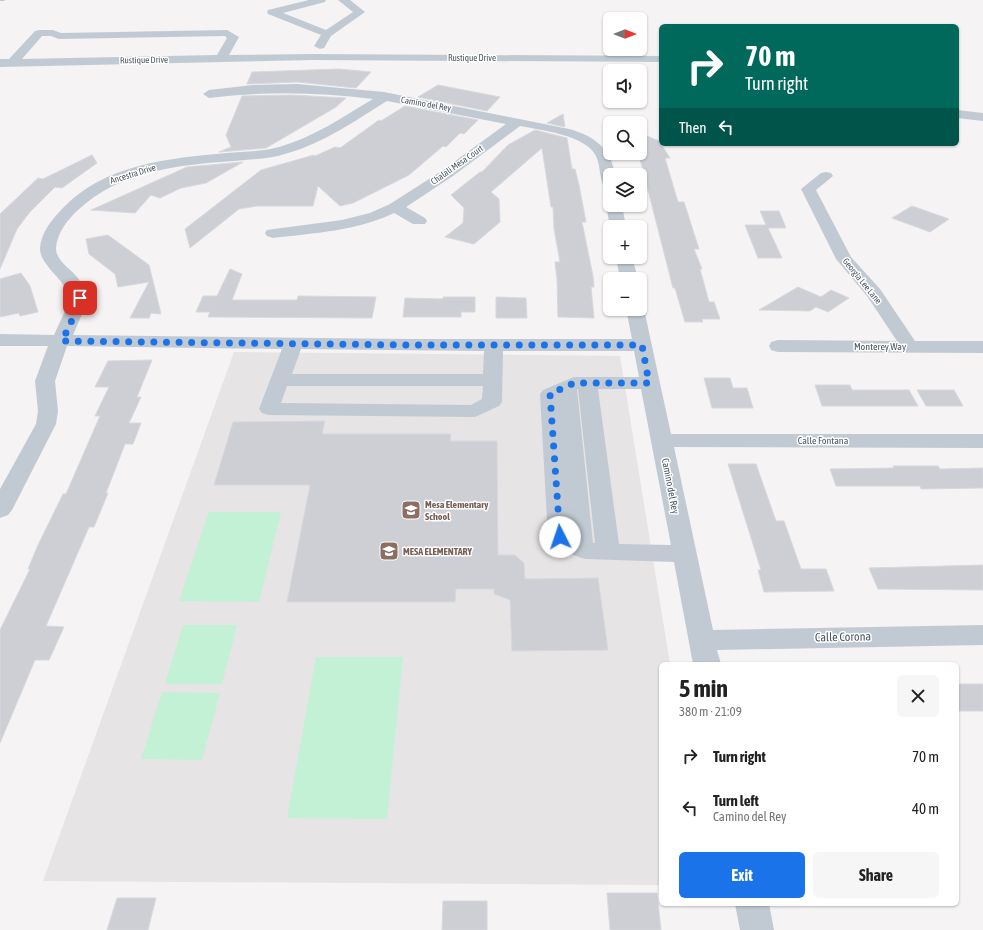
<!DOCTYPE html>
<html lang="en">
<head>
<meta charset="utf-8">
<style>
  :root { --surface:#fff; --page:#f6f6f6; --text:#222; --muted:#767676; --accent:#1a73e8 }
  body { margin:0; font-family:"Asap Condensed",sans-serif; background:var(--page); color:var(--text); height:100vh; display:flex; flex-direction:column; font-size:15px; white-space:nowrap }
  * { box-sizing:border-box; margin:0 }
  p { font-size:13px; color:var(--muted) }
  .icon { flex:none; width:22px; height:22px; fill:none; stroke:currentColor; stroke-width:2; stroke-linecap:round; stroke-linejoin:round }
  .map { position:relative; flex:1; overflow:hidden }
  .panel { position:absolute; left:659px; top:662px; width:300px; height:244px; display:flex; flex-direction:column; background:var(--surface); border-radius:6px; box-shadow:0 1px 3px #0004 }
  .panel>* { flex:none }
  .hud { position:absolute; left:659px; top:24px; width:300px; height:122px; border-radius:6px; box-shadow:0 1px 3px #0004; background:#00695c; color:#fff; overflow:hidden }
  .needle { width:26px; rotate:90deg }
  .buttons { position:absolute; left:603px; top:12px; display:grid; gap:8px }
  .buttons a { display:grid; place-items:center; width:44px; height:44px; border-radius:6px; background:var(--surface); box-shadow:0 1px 3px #0004; font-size:20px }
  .pin { position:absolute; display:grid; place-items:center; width:34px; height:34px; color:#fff; margin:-17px; border-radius:8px; box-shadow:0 2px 6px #0006 }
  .me { position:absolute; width:44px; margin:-22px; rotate:356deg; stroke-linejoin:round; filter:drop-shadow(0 0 3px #0008) }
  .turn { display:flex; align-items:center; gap:14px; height:84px; padding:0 20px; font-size:18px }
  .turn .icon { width:52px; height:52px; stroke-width:2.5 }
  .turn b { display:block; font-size:28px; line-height:34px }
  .then { display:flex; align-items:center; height:38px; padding:0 20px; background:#0003; gap:8px; font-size:15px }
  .round { display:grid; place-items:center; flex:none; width:42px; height:42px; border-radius:6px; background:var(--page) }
  .headline { display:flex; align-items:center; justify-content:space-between; height:68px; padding:0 20px }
  h1 { font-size:24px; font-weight:700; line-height:30px }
  .primary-button { display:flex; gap:8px; margin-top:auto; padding:8px 20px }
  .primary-button a { flex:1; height:46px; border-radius:6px; background:var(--accent); color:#fff; font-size:16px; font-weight:700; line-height:46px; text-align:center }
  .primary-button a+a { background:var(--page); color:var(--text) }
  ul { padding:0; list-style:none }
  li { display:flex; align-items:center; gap:12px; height:52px; padding:0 20px }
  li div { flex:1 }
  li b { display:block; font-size:15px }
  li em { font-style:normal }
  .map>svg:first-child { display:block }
</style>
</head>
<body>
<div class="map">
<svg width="983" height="930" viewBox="0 0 983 930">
  <rect width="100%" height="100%" fill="#f5f3f3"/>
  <path fill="#e6e4e5" d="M234 352 620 356 670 664H661V885L43 881Z"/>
  <path fill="#c3f1d5" d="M209 512H281L259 602 179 601Z
    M183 625H237L222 684H165Z
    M316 657H403L387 819 287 818Z
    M162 692 220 693 202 760 141 759Z"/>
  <path fill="#cdcfd5" stroke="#d7d9de" d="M339 69 371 72 356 88 297 82 247 84 252 72Z
    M438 85 474 92 500 97 487 111 418 97Z
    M291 95 346 98 336 107 266 148 219 152 231 147 226 135 242 96Z
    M405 106 478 120 464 134 460 133 446 147 443 146 409 175 353 203 340 206 318 186 313 206H257L239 209 190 248 185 229 261 170 314 155 315 156 335 147 340 148 379 120 381 121Z
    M563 114 565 127 547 123Z
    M535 130 567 138 572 169H575L579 185 586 222H582L593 276 594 287H591L594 318 558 317 557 279 555 262H560L554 229 553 207H551L542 148 491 192 499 199 500 222 474 244 445 237 463 223 464 208 451 195 480 172H482L508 145Z
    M640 133 659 141 670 158H665L678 202H684L699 249H694L702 269H700L709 302H714L720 319H702L703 322H685L675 288H673L639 155H634L632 153H640Z
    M92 155 97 163 62 188 55 187 29 213 17 229 0 269V214L38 178 43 179Z
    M243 162 206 183 181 188 160 198 151 195 135 213 91 210 187 167Z
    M912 206 949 219 930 232 892 218Z
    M760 211H779L786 228H768L782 258H758L745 225H766Z
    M108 235 149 265 161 314 151 313 149 318H130L149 282 118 287 115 274 89 254 86 239Z
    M230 269 242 274 232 300H297L298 296 376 297 372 318 208 317 210 312H196L203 296H217Z
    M21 273 30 286 38 312 20 316 19 313 0 317V279Z
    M798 287 821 297 831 290 849 298 828 312 816 307 810 311 759 310Z
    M443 297H475V312H461V317H403L405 298 443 299Z
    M496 297 526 298 527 318H496Z
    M152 360 137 397H141L129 423H141L133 444H125L106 493H108L94 527H89L46 626 64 627 49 660H35L0 743V630L30 569H28L38 545 63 494H66L100 416H95L109 387H95L108 361Z
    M704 378H730L733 388H747L753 408H712Z
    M815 385H850L852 390H909L918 406H822Z
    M917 390H954L963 406H926Z
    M325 421 322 434H451L450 441H497L498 555H515L524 563 525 579 598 578 608 650 512 651 510 600 494 594V589H456L455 602H287L310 485H214L233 422Z
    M728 464H756L776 521H784L801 569H826L834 591 764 592 758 570H761Z
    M893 466H938L940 469 983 468V488L921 489 920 486H836L830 469 894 468Z
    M983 565V590L878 589 869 568Z
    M957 684H983V711H957Z
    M607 893H657L661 930H610Z
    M117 898H156L148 930H107Z
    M443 901H487V930H442Z"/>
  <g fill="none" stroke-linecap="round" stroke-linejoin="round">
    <path fill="#c1cad2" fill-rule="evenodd" d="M309 0H326L325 2 283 13 326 30 353 12 338 0H350L365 12 331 36 324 48 320 49 314 46 321 35 268 14 267 12 268 10Z
      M39 30H53L61 33 227 30 239 37 229 55 313 54 661 56V62L313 60 0 67V59H9L35 31ZM42 36H51L59 39 225 36 227 38 217 55 22 59Z
      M297 84 384 92 569 129C594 136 611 148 615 175H610V190L605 189C599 180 601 166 596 156 586 135 540 130 520 126L453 176 406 207 425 218 427 221 425 224H413L394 213C357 231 314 233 273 238L267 236 265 233 267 230 342 220 370 213 390 204 443 170 506 124 387 101C356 120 324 143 288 153 271 159 253 159 234 161 179 165 121 170 78 210 68 219 57 233 56 248 56 261 70 268 77 277 82 283 86 290 89 298L73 335 409 339H632L626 309H640V305H641L644 309 671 434H983V448L674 447 713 630 983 625V645L717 650 721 664H693L674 562 586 559C573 556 555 548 548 537L540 394 543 390 574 377H639L634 351H503L502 402 499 406 475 417 269 415 262 413 259 409 282 349 67 346 55 381 58 411 56 424 12 510 8 515 0 518V489L36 424 38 411 35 381 48 346H0V334L54 335 71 298C65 280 39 264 40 248 41 233 52 219 62 209 104 164 170 158 227 153 244 151 262 152 279 147 312 138 343 117 373 99 317 92 264 91 209 98L203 94 209 90 253 85ZM301 349 484 351 483 374H292ZM287 386H483L482 399 471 405 281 403ZM577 389H578L595 543H593ZM598 389H641L671 545 619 544Z
      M957 110 983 113V121L957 118Z
      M826 172 831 173 833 176 816 190 851 257 880 289 915 341H983V353L778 352 771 350 769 346 771 342 778 340 897 341 867 296 836 259 801 189 821 173Z
      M610 201V205H622L626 227H610L606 205Z
      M616 257H632L638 279H620Z
      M735 904H769L774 930H740Z"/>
    <path stroke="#b5b8bd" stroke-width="1.5" d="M0 0H4"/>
  </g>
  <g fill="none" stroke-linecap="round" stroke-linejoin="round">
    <path stroke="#1a73e8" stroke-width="7" stroke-dasharray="0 12.6" d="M80 298 75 314 62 341 410 345H642L649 383H574L550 394 560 537"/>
  </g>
  <defs>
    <symbol id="school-square" viewBox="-11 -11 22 22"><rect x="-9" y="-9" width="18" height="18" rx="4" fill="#8d6e63" stroke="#fff"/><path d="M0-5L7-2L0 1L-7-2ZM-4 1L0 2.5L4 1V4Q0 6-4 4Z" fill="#fff"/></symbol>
  </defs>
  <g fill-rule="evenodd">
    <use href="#school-square" x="400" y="499" width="22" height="22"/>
    <use href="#school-square" x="378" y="540" width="22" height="22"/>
  </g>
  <g text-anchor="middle" stroke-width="3" stroke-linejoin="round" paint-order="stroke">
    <g font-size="9" fill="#4a5661" stroke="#fff">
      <text x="472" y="61">Rustique Drive</text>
      <text transform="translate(144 60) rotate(-1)" y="3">Rustique Drive</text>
      <text transform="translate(426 104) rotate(10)" y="3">Camino del Rey</text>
      <text transform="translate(457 165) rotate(-35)" y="3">Chalali Mesa Court</text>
      <text transform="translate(133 174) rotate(-17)" y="3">Ancestra Drive</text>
      <text transform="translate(862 281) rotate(51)" y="3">Georgia Lee Lane</text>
    </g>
    <g font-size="10" fill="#4a5661" stroke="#fff">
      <text x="880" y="350">Monterey Way</text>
      <text x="823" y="444">Calle Fontana</text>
      <text transform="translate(671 486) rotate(79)" y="4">Camino del Rey</text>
    </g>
    <g font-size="10" font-weight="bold" fill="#785e54" stroke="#fff" text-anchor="start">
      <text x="425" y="508">Mesa Elementary<tspan x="425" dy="12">School</tspan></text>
      <text x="403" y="555">MESA ELEMENTARY</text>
    </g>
    <g font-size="12" fill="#4a5661" stroke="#fff">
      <text transform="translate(843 637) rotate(-1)" y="4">Calle Corona</text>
    </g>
  </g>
</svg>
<div class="buttons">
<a><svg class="needle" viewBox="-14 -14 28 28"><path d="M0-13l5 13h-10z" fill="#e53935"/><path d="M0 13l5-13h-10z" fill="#767676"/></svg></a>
<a><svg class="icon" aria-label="sound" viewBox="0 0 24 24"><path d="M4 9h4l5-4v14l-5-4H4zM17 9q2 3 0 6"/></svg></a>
<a><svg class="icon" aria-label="search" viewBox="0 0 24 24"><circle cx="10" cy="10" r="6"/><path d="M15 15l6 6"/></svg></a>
<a><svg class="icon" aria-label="layers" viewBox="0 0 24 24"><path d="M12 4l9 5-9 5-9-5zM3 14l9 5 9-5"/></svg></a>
<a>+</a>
<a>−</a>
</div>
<div class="pin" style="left:80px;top:298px;background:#d93025"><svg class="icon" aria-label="arrive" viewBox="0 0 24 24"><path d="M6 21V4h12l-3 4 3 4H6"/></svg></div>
<svg class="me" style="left:560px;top:537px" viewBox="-20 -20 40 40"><circle r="19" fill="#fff"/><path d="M0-13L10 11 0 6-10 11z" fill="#1a73e8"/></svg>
<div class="hud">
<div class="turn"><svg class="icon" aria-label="right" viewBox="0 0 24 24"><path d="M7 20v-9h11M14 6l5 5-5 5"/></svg><div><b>70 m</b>Turn right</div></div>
<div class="then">Then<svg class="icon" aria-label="left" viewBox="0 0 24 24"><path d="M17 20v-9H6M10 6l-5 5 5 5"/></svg></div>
</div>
<section class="panel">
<div class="headline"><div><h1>5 min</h1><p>380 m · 21:09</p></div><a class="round"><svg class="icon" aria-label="close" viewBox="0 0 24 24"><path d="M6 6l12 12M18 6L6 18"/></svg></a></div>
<ul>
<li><svg class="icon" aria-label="right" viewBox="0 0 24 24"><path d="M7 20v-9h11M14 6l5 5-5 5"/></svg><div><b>Turn right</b></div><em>70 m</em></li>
<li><svg class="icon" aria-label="left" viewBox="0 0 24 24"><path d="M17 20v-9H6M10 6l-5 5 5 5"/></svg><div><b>Turn left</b><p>Camino del Rey</p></div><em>40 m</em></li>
</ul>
<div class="primary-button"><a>Exit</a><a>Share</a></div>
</section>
</div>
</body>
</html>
